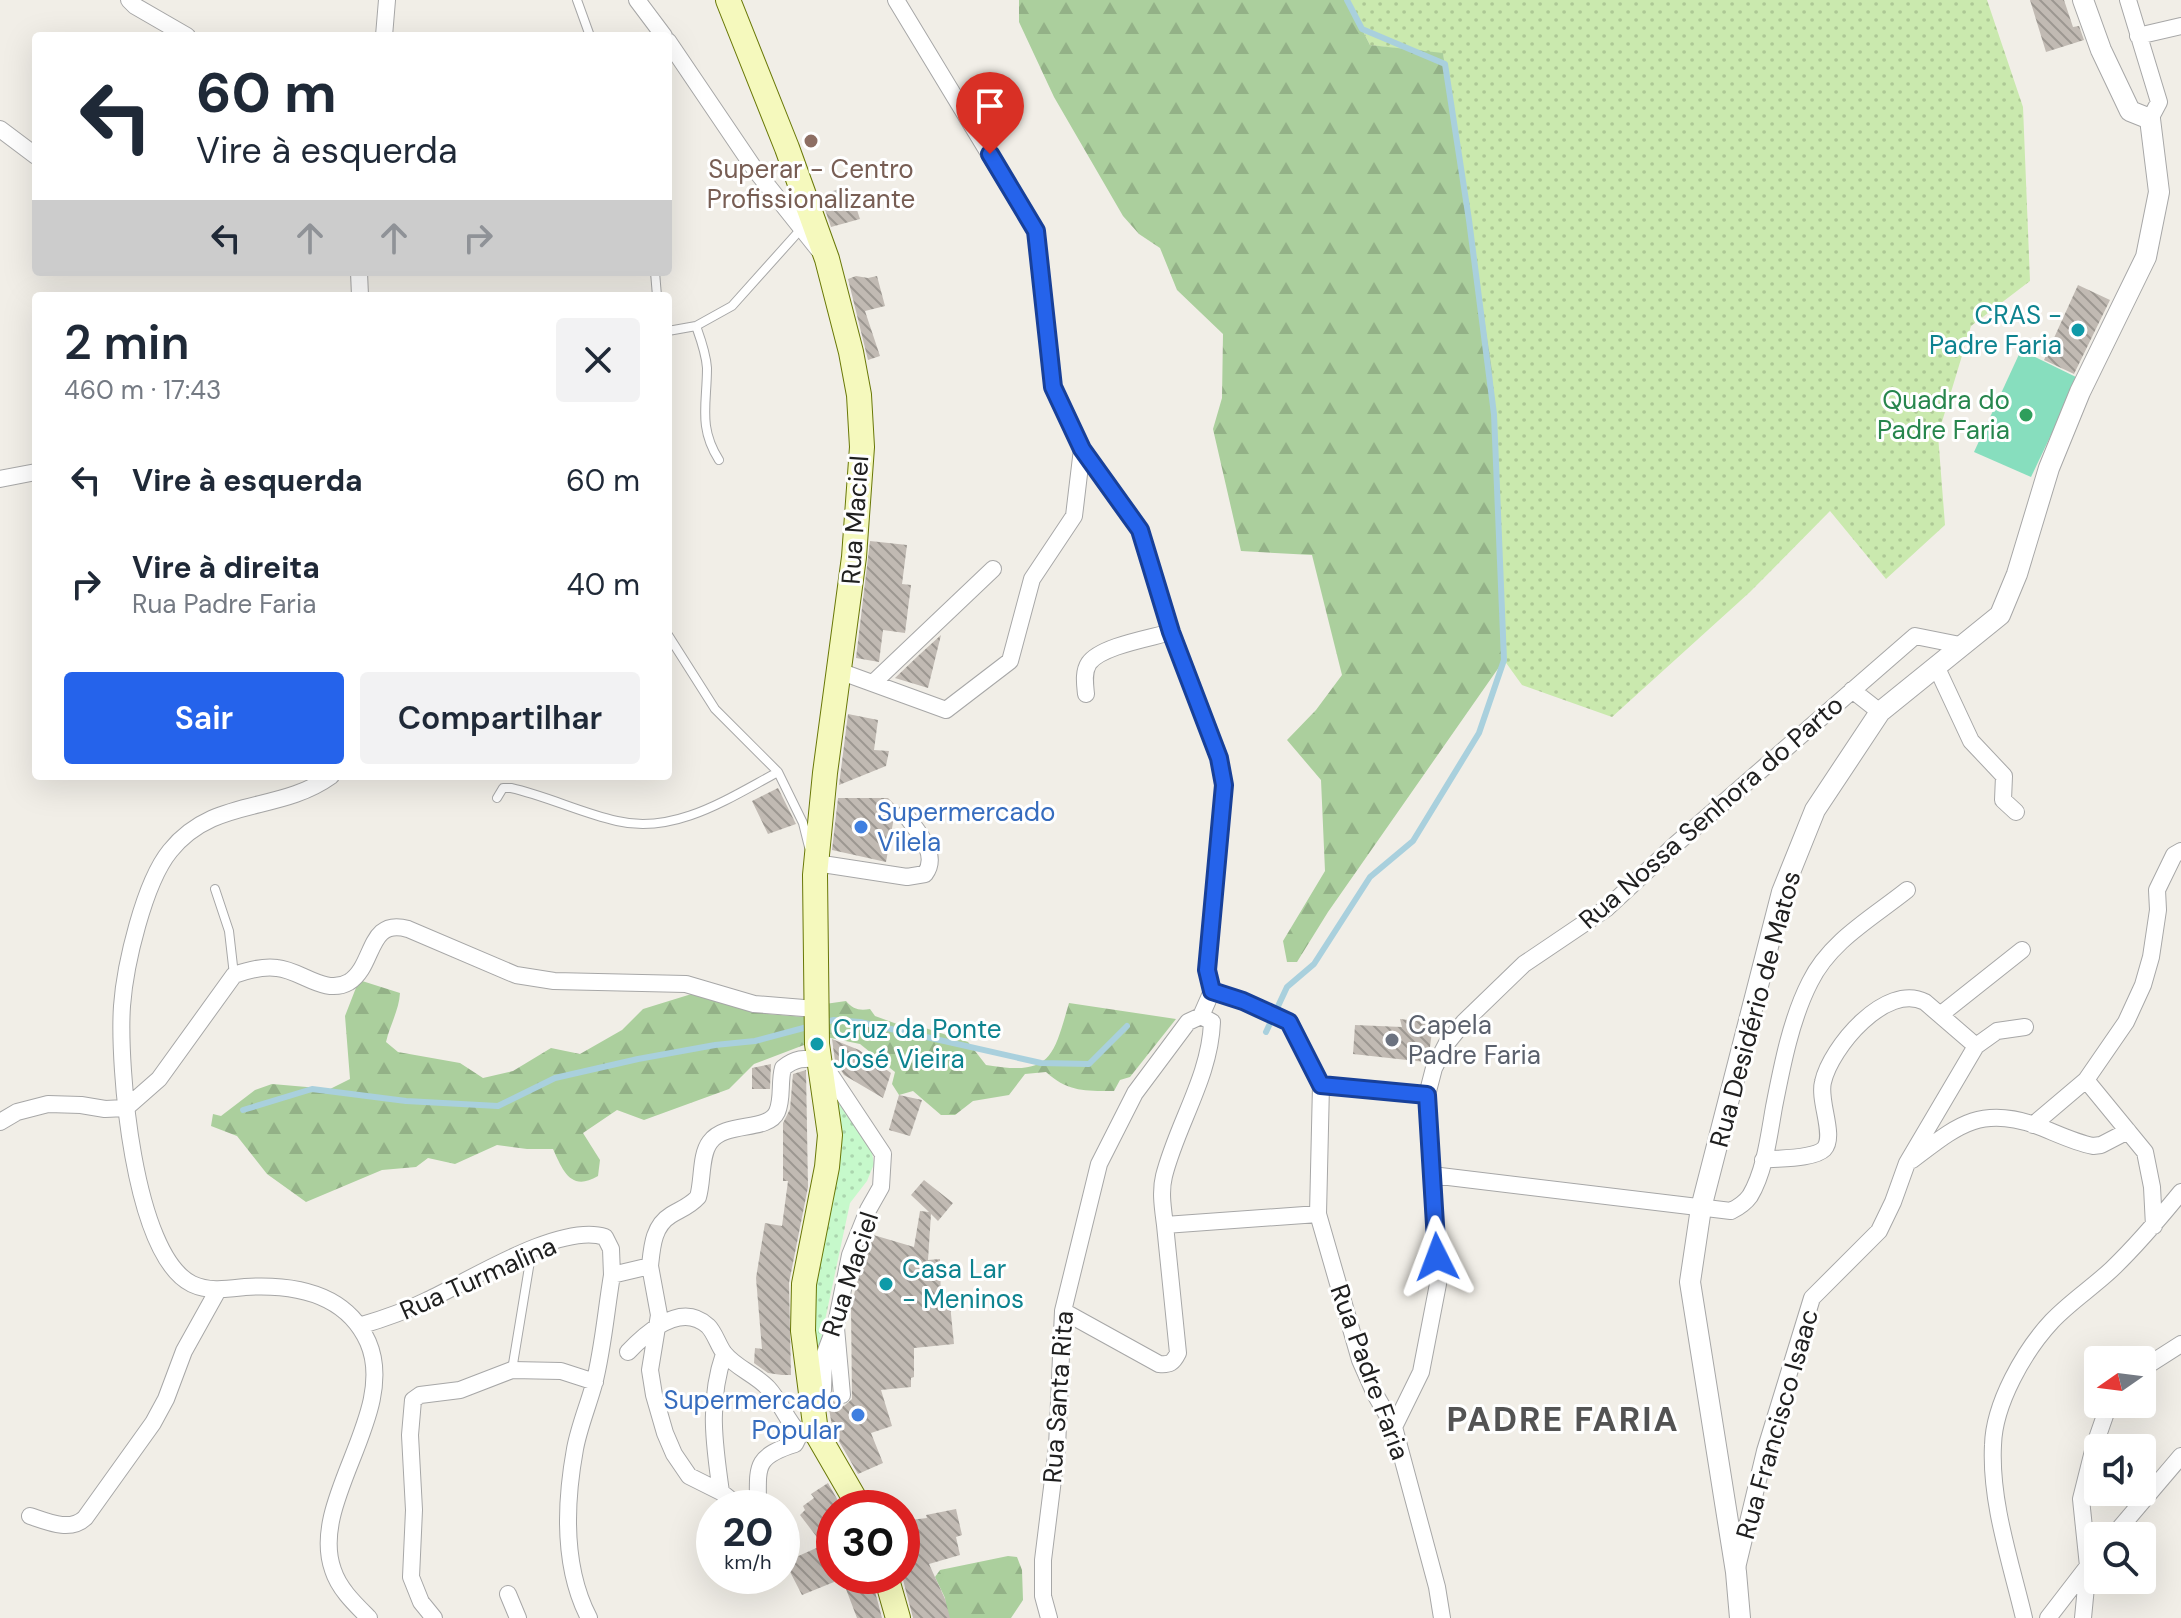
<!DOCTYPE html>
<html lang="pt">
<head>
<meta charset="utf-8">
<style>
  :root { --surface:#fff; --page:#f2f2f3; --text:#1f2937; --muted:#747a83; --accent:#2563eb }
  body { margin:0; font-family:"DM Sans",sans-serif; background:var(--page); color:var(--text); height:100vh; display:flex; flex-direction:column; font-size:30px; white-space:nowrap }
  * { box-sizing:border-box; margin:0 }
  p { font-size:26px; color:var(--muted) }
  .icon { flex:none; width:44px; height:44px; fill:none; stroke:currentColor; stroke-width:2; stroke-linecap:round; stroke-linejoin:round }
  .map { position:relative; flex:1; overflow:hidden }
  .side { position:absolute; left:32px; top:292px; width:640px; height:488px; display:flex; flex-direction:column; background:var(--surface); border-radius:8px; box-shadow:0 8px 32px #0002 }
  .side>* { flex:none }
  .hud { position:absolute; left:32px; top:32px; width:640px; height:244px; border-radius:8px; box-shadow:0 8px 32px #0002; background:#fff; color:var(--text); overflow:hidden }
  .needle { width:52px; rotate:256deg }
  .tools { position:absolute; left:2084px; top:1346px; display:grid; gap:16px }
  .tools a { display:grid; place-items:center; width:72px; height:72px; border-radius:8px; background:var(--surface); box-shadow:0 8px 32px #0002; font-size:40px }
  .speed { position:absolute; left:696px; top:1490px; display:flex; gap:16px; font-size:40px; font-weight:700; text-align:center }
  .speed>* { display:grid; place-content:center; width:104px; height:104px; border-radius:50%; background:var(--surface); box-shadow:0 8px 32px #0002; line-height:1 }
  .speed small { font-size:20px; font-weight:400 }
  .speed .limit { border:12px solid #d22; background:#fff; color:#111 }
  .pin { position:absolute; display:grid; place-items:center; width:68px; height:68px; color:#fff; margin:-82px -34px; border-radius:50% 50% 50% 0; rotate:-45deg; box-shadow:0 0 8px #0007 }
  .pin .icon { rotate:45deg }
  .me { position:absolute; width:88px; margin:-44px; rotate:357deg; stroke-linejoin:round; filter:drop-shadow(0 0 6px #0008) }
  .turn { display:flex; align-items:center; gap:28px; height:168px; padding:0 32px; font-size:36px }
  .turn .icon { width:104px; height:104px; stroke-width:2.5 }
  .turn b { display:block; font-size:56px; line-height:68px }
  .lanes { display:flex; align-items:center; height:76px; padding:0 32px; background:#0003; justify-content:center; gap:40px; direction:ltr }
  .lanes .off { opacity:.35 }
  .round { display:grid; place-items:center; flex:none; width:84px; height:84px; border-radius:8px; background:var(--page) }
  .headline { display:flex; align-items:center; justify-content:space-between; height:136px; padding:0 32px }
  h1 { font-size:48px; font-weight:600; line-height:60px }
  .primary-button { display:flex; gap:16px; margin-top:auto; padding:16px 32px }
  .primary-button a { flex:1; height:92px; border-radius:8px; background:var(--accent); color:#fff; font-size:32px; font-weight:600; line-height:92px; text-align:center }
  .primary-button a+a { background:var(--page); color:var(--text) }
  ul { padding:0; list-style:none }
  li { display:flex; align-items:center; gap:24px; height:104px; padding:0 32px }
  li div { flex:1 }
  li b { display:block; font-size:30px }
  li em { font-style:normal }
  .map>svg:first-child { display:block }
</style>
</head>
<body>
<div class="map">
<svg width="2181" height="1618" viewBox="0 0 2181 1618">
  <defs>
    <pattern id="grass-dots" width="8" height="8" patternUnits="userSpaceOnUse" patternTransform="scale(2)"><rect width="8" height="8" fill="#cae9ae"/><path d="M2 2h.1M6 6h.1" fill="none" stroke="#adc895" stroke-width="1.8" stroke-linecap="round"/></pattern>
    <pattern id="forest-firs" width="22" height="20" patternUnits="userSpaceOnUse" patternTransform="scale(2)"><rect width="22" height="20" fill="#abcf9d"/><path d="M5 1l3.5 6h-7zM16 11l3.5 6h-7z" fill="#93b187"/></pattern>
    <pattern id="park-dots" width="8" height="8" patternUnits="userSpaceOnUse" patternTransform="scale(2)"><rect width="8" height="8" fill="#c6f9cb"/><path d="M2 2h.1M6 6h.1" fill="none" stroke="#aad5ae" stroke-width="1.8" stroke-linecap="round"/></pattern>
    <pattern id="building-back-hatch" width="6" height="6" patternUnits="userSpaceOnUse" patternTransform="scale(2)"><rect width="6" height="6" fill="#c1bab3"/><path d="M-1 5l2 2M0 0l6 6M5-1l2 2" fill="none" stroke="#9c9791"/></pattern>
  </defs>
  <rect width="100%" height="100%" fill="#f1eee7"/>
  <path fill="url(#grass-dots)" d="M1347 0H1987L2023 107 2030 281 1971 326 1938 435 1945 525 1886 579 1830 511 1750 592 1612 717 1522 685 1504 660 1492 369 1443 54 1370 45Z"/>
  <path fill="url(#forest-firs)" d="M1019 0H1347L1370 45 1443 53 1492 369 1504 660 1328 912 1297 962H1287L1283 941 1325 871 1321 780 1287 740 1316 710 1342 675 1312 555 1241 551 1213 429 1222 398 1223 334 1177 290 1160 248 1139 234 1123 216 1054 97 1019 22Z
    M359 980 400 993C399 1010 390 1025 386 1042L398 1052 460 1063 483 1078 513 1071 551 1048 580 1054 622 1030 643 1009 698 992 768 1014 805 1017 804 1045 754 1064 729 1089 644 1120 617 1110 583 1133 600 1160 598 1176C571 1192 563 1171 553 1149H527L497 1145 455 1164 428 1158 416 1167 382 1170 306 1202 267 1174 237 1136 211 1126 213 1114 221 1116 255 1090 272 1084 330 1089 350 1079 345 1016Z
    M846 1001C853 1009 859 1011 870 1009L875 1016 897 1024H913L968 1042 986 1065C1051 1076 1053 1058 1069 1003L1176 1019 1130 1077 1120 1080 1114 1091C1085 1091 1068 1092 1046 1072L1025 1074 1009 1095 973 1101 955 1115H941L913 1091 899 1095 892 1084 895 1072 860 1044 826 1037 825 1004Z
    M1008 1556 1017 1557 1022 1570 1023 1600 1011 1618H947L945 1598 935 1577 940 1570Z"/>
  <path fill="url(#park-dots)" d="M827 1069 869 1135 874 1164 867 1181 850 1203 817 1358 813 1307Z"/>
  <path fill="#87debe" d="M2021 350 2078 378 2031 477 1974 452Z"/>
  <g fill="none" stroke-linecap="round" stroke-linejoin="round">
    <path stroke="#a9d0dd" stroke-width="6" d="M822 1023 834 1020 860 1022 1041 1063 1089 1064 1127 1026
      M1266 1032 1287 987 1314 964 1370 877 1413 841 1479 733 1504 660 1494 414 1469 220 1445 64 1362 29 1347 0
      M243 1110 312 1089 406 1101 498 1106 555 1078 638 1059 715 1045 755 1041 811 1026"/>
  </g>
  <path fill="url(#building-back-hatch)" d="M2030 0H2064L2073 27 2079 26 2084 40 2046 52Z
    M849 186 860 219 831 227 820 195Z
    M856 276 868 278 877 276 885 306 865 311 880 356 868 360 848 279Z
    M2078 285 2110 300 2074 374 2044 360Z
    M870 541 907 545 902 584 911 585 905 633 883 630 879 662 856 658Z
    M941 635 928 688 895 678 919 655Z
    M848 714 878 720 874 750 889 751 886 766 839 785Z
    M778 788 796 824 768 834 752 801Z
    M838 798H888L896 806 886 862 832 850Z
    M1400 1019 1433 1023 1429 1055 1425 1062 1353 1054 1355 1025 1402 1027Z
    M832 1039 859 1050 891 1073 883 1098 844 1075 835 1061Z
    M771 1064 770 1089H752V1068Z
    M806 1070 808 1187 789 1283 791 1375H782L768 1373 754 1363 755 1348 762 1349 756 1278 765 1223 782 1226 788 1181H783V1123L790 1109 793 1074Z
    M899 1095 922 1100 910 1136 889 1130Z
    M924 1180 953 1203 938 1221 931 1214 928 1260 940 1259 941 1306 950 1304 954 1344 914 1348V1377L911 1378V1387L881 1390 892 1426 871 1433 883 1463 858 1474 833 1431 828 1404 833 1401 844 1406 852 1399 851 1306 870 1234 914 1247 920 1211 929 1212 911 1195Z
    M828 1483 841 1506 834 1508V1582L802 1595 785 1562 823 1545 800 1515 805 1510 803 1506 814 1498 811 1494Z
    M956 1509 962 1535 956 1537 960 1555 929 1564 945 1599 950 1618H913L902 1576V1521L927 1518 926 1515Z
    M841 1576H871L882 1618H857Z"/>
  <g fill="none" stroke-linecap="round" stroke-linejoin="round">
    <defs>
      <path id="service" d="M577 0 590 36
        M655 272 657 296
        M696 326 732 306 801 229
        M668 331 696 326C701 340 706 353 707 368 707 404 698 427 719 460
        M668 635 715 709 778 772 803 823 809 847
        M497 798 503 788H511C547 796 581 813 617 821 675 835 729 798 778 772
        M215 889 229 931 234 975
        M512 1370 532 1249"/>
      <path id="minor" d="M129 0 135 6 187 36
        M637 0 664 36
        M896 0 1036 231 1053 387 1082 449 1140 530 1171 632 1219 758 1224 785 1207 970 1212 991 1201 1016 1188 1022 1135 1093 1099 1164 1063 1311 1057 1447 1043 1560V1596L1049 1618
        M2128 0 2159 102 2150 119
        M384 36 387 0
        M2138 36 2181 26
        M668 41 756 171 818 249
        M0 129 36 156
        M359 272 360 296
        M0 479 36 472
        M1936 666 1971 741 2004 776 2003 800 2016 812
        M839 671 946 710 1010 661 1032 579 1074 516 1082 449
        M873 683 993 569
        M1852 690 1880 712
        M1086 694C1085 684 1083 672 1089 663 1101 646 1151 638 1171 632
        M331 776C278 814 214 796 170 851 144 883 125 965 122 1006 118 1065 133 1255 192 1284 209 1292 227 1289 245 1287 294 1284 346 1293 368 1342 399 1413 308 1501 333 1570 339 1589 355 1604 369 1618
        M816 863 907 877 925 874C940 854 916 830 905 814
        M1212 991 1243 1001 1289 1022 1321 1085 1318 1214 1360 1360 1375 1394 1394 1427 1437 1587 1442 1618
        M1940 1015 2022 950
        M1201 1016 1212 1022C1210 1077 1177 1124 1164 1176 1160 1192 1163 1209 1165 1225L1318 1214
        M2086 1080 2145 1152 2152 1187 2154 1226
        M1321 1085 1427 1095
        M0 1122 17 1112 48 1104 81 1105 105 1109 126 1108 159 1079 234 975C248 970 263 966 277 968 301 970 325 996 349 982 375 966 367 917 408 929L516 975 554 981 686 984 754 1004 816 1009
        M2033 1125 2086 1080 2126 1022 2143 985 2151 957 2158 910 2157 890 2174 855 2181 851
        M1763 1160C1778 1158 1814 1159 1824 1149 1836 1136 1818 1101 1823 1082 1831 1047 1886 982 1925 1002L1976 1046
        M1912 1160C1955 1128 1978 1105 2035 1125 2054 1132 2073 1142 2093 1146L2101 1145 2128 1131
        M1432 1175 1731 1211C1739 1207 1745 1203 1750 1196 1765 1171 1769 1135 1774 1107 1782 1066 1791 1019 1810 982 1830 941 1872 918 1907 890
        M650 1266 659 1315 650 1370 654 1395 665 1433 674 1454 689 1476 721 1492 741 1508
        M1063 1311 1159 1364C1170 1365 1173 1363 1178 1353L1165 1225
        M359 1326C383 1319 406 1311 428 1300 469 1281 561 1222 605 1237L611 1249 612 1275
        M836 1328 842 1395
        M628 1352C646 1333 681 1301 708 1326 715 1333 718 1345 724 1353 736 1368 755 1374 768 1388 781 1402 786 1420 800 1434L816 1432
        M2142 1369 2181 1344
        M1394 1427 1421 1372 1438 1284 1427 1095 1434 1068 1447 1043 1464 1022 1524 964 1607 908 1676 844 1915 636 1960 645
        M721 1492C714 1444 708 1400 724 1354
        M758 1508C758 1467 753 1457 795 1444L800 1434
        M30 1516C48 1522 70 1532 85 1518L153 1423 166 1399 184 1351 218 1290
        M2113 1536 2181 1456
        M1737 1568 1765 1451 1812 1298 1879 1231 1893 1202 1907 1163 1976 1046 1997 1031 2025 1027
        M508 1594 518 1618
        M434 1618 421 1602 411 1577 414 1510 410 1435 413 1400 420 1395 460 1390 512 1370 561 1371 595 1382
        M589 1618C563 1568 565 1504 575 1449 579 1427 588 1406 594 1384 603 1349 606 1311 612 1275L650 1266C652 1247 653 1226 671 1215 681 1209 690 1206 698 1197 703 1181 700 1155 710 1142 725 1121 768 1132 777 1112 783 1099 779 1082 783 1068 795 1058 804 1058 820 1059L883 1154 881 1187 868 1210 850 1255 836 1324 824 1356 823 1390 812 1409
        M2024 1618C2011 1563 1990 1502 1993 1445 1994 1404 2024 1351 2052 1321 2070 1302 2093 1287 2112 1269 2137 1245 2159 1219 2181 1192
        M2048 1618 2088 1566 2081 1499 2094 1447 2109 1404
        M2083 1618 2088 1566 2098 1554"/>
      <path id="tertiary" d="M1740 1618 1736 1572 1690 1282 1701 1208 1782 892 1815 810 1880 712 2000 615 2017 574 2049 468 2080 392 2146 257 2159 192 2150 119 2130 111 2101 50 2083 0"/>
      <path id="secondary" d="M728 0 787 148 827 259 851 352 859 395 862 447 854 557 825 773 815 875 817 1044 830 1135 827 1167 804 1284 803 1331 816 1432 860 1508
        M886 1576 898 1618"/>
    </defs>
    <use href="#service" stroke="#a7a7a7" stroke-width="10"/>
    <use href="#minor" stroke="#a7a7a7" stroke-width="18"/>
    <use href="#tertiary" stroke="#a7a7a7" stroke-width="22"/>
    <use href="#secondary" stroke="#697807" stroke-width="26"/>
    <use href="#service" stroke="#fff" stroke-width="8"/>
    <use href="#minor" stroke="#fff" stroke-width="16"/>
    <use href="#tertiary" stroke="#fff" stroke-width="20"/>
    <use href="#secondary" stroke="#f5f9bd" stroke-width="24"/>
  </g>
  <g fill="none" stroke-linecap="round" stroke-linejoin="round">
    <defs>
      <path id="route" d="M990 154 1036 231 1053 387 1082 449 1140 530 1171 632 1219 758 1224 785 1207 970 1212 991 1243 1001 1289 1022 1321 1085 1427 1095 1437 1257"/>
    </defs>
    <use href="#route" stroke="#184099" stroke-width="20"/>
    <use href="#route" stroke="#2563eb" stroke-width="14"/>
  </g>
  <circle fill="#8d6e63" stroke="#fff" stroke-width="3" cx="811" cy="141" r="8"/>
  <g fill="#0f9aa8" stroke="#fff" stroke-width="3">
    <circle cx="2078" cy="330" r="8"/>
    <circle cx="817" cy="1044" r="8"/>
    <circle cx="886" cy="1284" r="8"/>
  </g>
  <circle fill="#2e9e5b" stroke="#fff" stroke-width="3" cx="2026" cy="415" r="8"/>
  <g fill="#3f7fe0" stroke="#fff" stroke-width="3">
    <circle cx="861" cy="827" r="8"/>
    <circle cx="858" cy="1415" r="8"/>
  </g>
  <circle fill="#6b7280" stroke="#fff" stroke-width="3" cx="1392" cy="1040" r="8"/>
  <g text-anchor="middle" stroke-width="6" stroke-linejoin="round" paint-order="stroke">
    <g font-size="26" fill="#785e54" stroke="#fff">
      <text x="811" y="178">Superar - Centro<tspan x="811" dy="30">Profissionalizante</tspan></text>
    </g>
    <g font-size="26" fill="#0d838f" stroke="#fff" text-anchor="start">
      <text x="2062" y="324" text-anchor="end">CRAS -<tspan x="2062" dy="30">Padre Faria</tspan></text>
      <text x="833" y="1038">Cruz da Ponte<tspan x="833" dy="30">José Vieira</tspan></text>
      <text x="902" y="1278">Casa Lar<tspan x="902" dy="30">- Meninos</tspan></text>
    </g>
    <g font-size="26" fill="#27864d" stroke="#fff" text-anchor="end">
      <text x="2010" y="409">Quadra do<tspan x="2010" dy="30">Padre Faria</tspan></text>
    </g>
    <g font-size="26" fill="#202020" stroke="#fff">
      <text transform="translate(855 520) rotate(-86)" y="9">Rua Maciel</text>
      <text transform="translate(1711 812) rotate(-41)" y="9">Rua Nossa Senhora do Parto</text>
      <text transform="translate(1755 1009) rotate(-75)" y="9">Rua Desidério de Matos</text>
      <text transform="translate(850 1274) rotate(-72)" y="9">Rua Maciel</text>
      <text transform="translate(478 1278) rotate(-24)" y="9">Rua Turmalina</text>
      <text transform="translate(1370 1372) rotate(70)" y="9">Rua Padre Faria</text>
      <text transform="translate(1058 1397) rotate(-86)" y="9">Rua Santa Rita</text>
      <text transform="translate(1777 1424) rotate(-74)" y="9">Rua Francisco Isaac</text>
    </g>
    <g font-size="26" fill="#366cbe" stroke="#fff" text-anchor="start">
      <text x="877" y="821">Supermercado<tspan x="877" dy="30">Vilela</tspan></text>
      <text x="842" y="1409" text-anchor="end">Supermercado<tspan x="842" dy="30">Popular</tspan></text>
    </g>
    <g font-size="26" fill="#5b616d" stroke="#fff" text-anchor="start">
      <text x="1408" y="1034">Capela<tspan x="1408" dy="30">Padre Faria</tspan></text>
    </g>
    <g font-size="34" font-weight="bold" letter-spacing="2" fill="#535353" stroke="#fff">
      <text x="1563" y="1431">PADRE FARIA</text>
    </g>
  </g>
</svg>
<div class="tools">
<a><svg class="needle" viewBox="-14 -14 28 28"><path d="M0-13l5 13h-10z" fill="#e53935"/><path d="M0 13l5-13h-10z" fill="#747a83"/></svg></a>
<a><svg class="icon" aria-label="sound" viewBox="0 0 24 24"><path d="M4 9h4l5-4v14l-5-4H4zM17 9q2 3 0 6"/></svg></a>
<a><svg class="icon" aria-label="search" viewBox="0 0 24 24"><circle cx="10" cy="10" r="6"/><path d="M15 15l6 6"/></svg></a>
</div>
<div class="speed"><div>20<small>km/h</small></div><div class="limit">30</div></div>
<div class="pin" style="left:990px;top:154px;background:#d93025"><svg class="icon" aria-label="arrive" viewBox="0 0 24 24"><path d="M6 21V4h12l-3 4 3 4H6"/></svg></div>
<svg class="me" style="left:1437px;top:1257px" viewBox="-20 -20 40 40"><path d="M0-17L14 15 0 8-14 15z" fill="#2563eb" stroke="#fff" stroke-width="4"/></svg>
<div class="hud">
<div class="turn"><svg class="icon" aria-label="left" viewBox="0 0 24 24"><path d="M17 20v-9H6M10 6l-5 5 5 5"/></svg><div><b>60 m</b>Vire à esquerda</div></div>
<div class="lanes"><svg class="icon" aria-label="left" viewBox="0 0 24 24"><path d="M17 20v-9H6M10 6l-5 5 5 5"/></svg><svg class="icon off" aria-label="ahead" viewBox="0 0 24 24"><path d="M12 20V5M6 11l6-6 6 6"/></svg><svg class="icon off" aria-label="ahead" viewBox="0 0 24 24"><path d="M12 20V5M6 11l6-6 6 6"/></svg><svg class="icon off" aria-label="right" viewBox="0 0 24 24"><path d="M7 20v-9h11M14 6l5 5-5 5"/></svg></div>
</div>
<section class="side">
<div class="headline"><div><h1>2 min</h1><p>460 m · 17:43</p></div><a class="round"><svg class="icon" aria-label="close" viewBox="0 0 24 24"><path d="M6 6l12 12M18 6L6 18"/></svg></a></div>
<ul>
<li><svg class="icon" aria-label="left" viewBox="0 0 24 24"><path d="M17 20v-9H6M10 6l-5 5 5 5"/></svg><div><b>Vire à esquerda</b></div><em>60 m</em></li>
<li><svg class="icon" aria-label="right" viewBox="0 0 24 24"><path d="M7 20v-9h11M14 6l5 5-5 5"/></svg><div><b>Vire à direita</b><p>Rua Padre Faria</p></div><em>40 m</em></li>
</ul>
<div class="primary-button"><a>Sair</a><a>Compartilhar</a></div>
</section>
</div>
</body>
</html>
